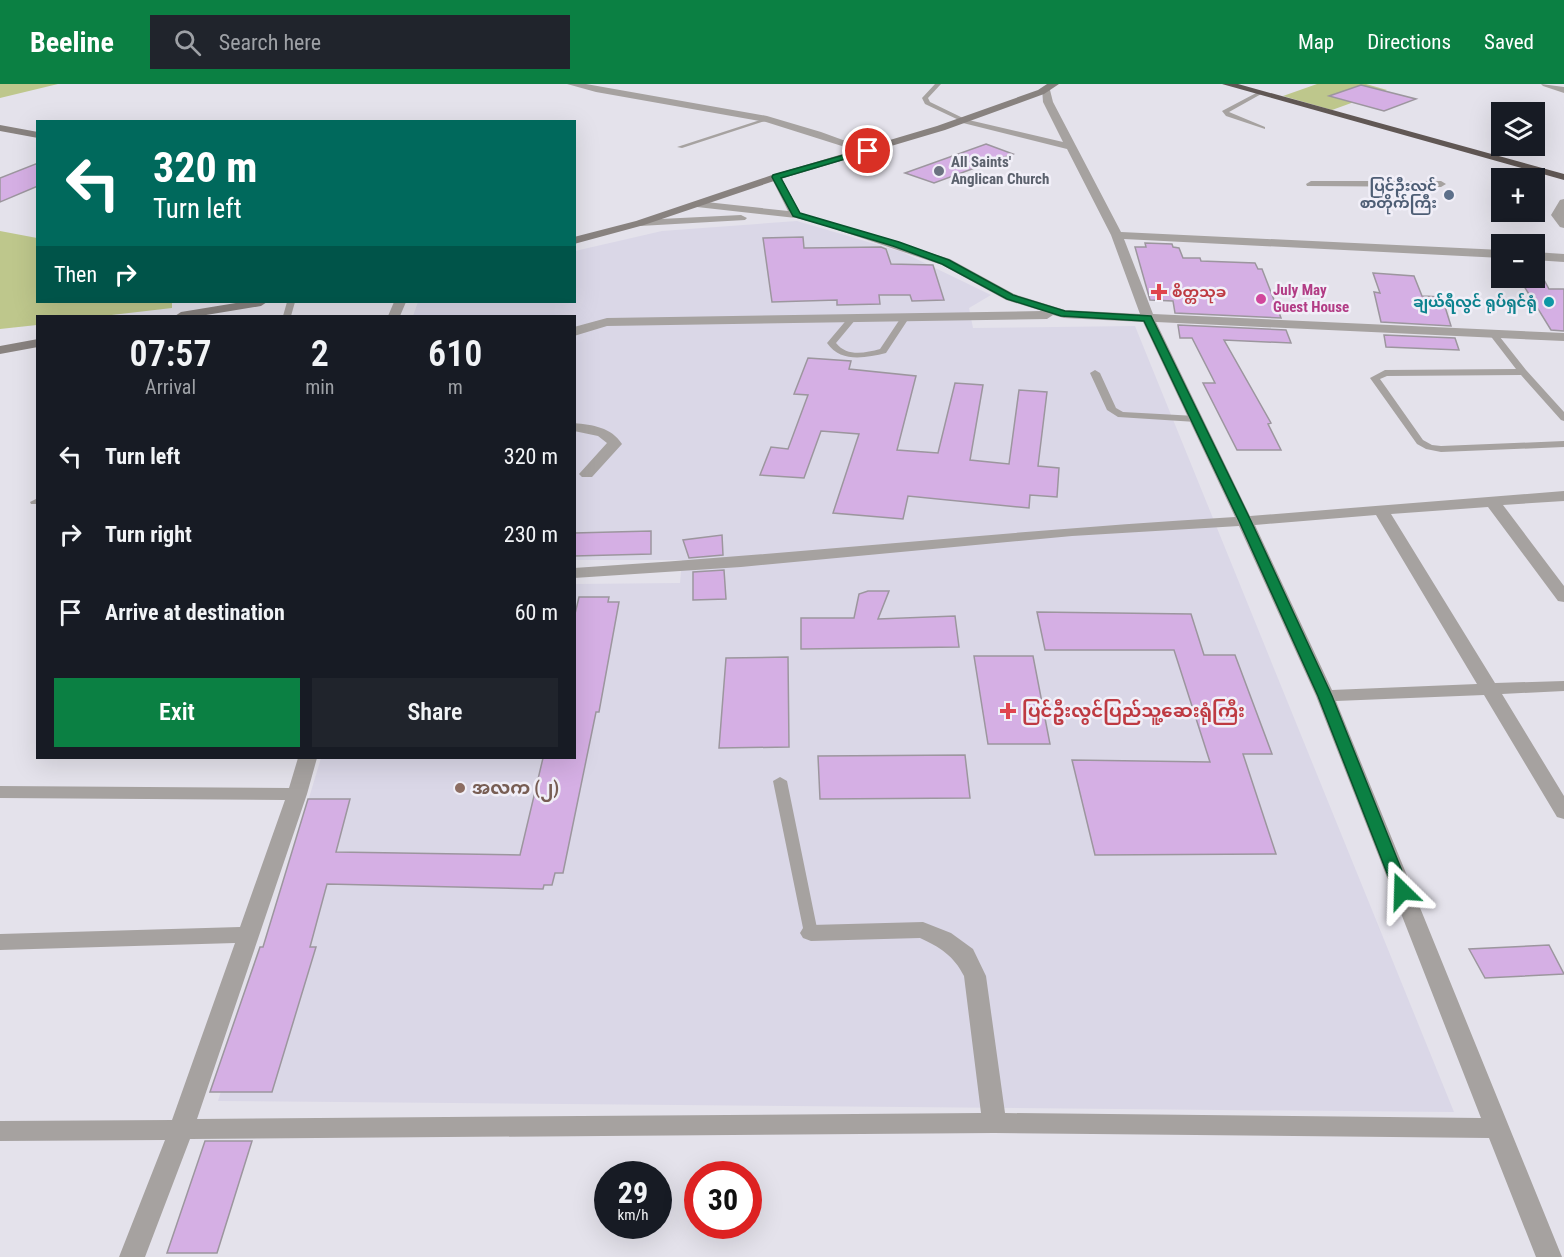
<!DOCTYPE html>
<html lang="en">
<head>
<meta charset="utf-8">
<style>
  :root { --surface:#171b24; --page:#20242c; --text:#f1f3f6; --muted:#9ea1a6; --accent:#0b8043 }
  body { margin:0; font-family:"Roboto Condensed","Noto Sans Myanmar",sans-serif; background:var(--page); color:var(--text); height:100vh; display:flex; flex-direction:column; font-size:22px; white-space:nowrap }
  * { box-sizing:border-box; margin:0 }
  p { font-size:20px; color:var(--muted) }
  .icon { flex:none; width:33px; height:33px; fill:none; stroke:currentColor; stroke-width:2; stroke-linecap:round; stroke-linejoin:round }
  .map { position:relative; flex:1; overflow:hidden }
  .side { position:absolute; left:36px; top:231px; width:540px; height:444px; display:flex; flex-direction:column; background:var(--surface); border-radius:0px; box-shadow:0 6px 24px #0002 }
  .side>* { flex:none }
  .hud { position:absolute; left:36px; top:36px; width:540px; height:183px; border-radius:0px; box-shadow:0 6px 24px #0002; background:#00695c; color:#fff; overflow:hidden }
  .fabs { position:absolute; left:1491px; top:18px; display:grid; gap:12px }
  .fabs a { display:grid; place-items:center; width:54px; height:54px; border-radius:0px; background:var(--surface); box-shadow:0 6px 24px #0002; font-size:30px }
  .speed { position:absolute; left:594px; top:1077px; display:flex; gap:12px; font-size:30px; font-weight:700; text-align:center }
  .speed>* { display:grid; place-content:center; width:78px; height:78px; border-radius:50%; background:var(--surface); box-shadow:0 6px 24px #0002; line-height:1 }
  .speed small { font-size:15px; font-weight:400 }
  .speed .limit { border:9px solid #d22; background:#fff; color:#111 }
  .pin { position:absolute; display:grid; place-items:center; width:51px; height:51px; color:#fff; margin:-26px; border:3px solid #fff; border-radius:50%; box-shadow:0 2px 6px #0007 }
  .me { position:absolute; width:66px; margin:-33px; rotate:338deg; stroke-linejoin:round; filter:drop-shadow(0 0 4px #0008) }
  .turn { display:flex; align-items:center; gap:21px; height:126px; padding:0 18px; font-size:27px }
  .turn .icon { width:78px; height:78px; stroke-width:2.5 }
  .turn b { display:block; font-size:42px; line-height:51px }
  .then { display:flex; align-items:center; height:57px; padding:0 18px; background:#0003; gap:12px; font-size:22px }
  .eta { display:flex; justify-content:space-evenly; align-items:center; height:102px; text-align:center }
  .eta b { font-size:36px; font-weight:600; line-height:42px }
  .cta { display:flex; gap:12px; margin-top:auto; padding:12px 18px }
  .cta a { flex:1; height:69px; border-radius:0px; background:var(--accent); color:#fff; font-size:24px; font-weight:600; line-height:69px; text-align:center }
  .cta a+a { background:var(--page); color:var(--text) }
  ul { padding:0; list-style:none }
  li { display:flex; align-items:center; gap:18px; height:78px; padding:0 18px }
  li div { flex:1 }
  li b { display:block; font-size:22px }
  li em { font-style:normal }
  header { display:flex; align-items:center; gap:36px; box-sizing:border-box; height:84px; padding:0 30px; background:var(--accent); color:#fff }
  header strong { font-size:28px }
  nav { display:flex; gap:33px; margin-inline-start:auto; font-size:21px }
  .search { width:420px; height:54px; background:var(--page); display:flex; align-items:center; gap:15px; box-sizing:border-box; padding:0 21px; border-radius:0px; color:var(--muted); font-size:22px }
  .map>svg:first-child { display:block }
</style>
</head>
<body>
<header>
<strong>Beeline</strong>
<div class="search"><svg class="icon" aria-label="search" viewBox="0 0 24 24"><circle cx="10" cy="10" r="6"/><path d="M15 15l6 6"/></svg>Search here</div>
<nav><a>Map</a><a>Directions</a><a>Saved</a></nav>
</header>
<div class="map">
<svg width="1564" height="1173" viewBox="0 0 1564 1173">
  <rect width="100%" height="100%" fill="#e4e2eb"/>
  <path fill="#dad7e7" d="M797 137 902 168 991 211 969 224 973 244 1135 242 1454 1028 218 1017 321 674H574L575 500 680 499 682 476H575L574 232H413L418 218H574L575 167 662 147Z"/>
  <path fill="#bec78c" d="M0 0H58L0 14Z
    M1317 0H1366L1387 6 1332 26 1283 12Z
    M0 147 37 154 38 218H172V224L103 232H38L37 241 0 245Z"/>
  <path fill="#d5afe4" stroke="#9c969e" stroke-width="1.5" d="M1361 1 1416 15 1384 27 1329 12Z
    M986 60 1013 70 934 99 905 89Z
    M38 79V102L0 118V94Z
    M803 153 804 164 881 163 886 165 891 180 933 181 944 216 912 217 910 211H879L880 220 837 221V216L772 218 763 154Z
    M1145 159 1172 160 1173 163 1179 164 1183 174H1200L1201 177 1255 179 1258 185H1262L1281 234 1175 229 1173 217 1150 216 1135 163H1146Z
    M1373 189 1414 192 1422 212 1442 213 1451 242 1381 238 1374 208 1380 209Z
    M1519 194H1543L1549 205H1564V247L1551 246Z
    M1178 241 1286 246 1291 259 1224 256 1271 339 1268 340 1281 366H1237L1203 299H1215L1192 254H1180Z
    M1384 251 1455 254 1459 266 1386 263Z
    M808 274 851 277 849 285 916 292 897 366 938 369 955 299 983 301 970 376 1009 380 1019 306 1047 308 1038 382 1059 384 1057 413 1030 411 1029 424 908 412 903 435 833 429 859 350 821 347 804 394 760 391 771 363 788 365 808 311 794 310Z
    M651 447V470L574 472V449Z
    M722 451 723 471 689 474 683 456Z
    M724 486 726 515 693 516V488Z
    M868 507H889L878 535 955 532 959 563 801 565V534H854L859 510Z
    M579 513H609L608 518H619L599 628H596L563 789H555L552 801H544L543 805 327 800 310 863H316L272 1008H210L260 863H263L308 715H350L336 768 520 771 543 674H574V534Z
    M1037 528 1191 530 1204 571H1235L1272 670H1243L1276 770 1095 771 1072 676 1210 678 1174 566H1045Z
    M974 572H1033L1050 660H988Z
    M788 573 789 663 719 664 726 574Z
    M965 671 970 714 820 715 818 672Z
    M1549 861 1564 890 1485 894 1469 865Z
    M205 1057H252L217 1169H167Z"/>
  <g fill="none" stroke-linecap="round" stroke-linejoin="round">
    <path fill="#a6a2a0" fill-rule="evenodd" d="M935 0H941L928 14 930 18 965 35V37H961L925 20 922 14Z
      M1258 8 1263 9 1229 28 1265 43V45L1226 32 1222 27Z
      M766 34 771 35 682 64 677 63Z
      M287 218H295L291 232H283Z
      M905 231 909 234 886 269C865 274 841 279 827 259L849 233 852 232 856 235 836 259C847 273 865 269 880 265L902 232Z
      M1493 247 1496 248 1526 286 1564 328V337L1561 336 1521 291 1387 292 1380 295 1423 356 1432 361 1441 362 1564 357V363L1441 368 1426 365 1417 360 1370 294 1385 286 1516 285 1489 250Z
      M1095 286 1100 289 1116 324 1123 328 1196 332 1201 335 1196 338 1118 333 1107 326 1090 289Z
      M38 414V420H31L30 418Z
      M780 693 787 697 818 849 816 853 811 854 806 853 804 849 773 697Z"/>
    <path fill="#a6a2a0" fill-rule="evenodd" d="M567 0H586L767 32 821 48 873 67 864 69 766 38 596 8Z
      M1541 0 1564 3V9L1543 2Z
      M1042 4 1050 6 1053 18 1121 148 1502 166V174L1124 155 1153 230 1564 249V257L1156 238 1250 432 1564 407V417L1503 421 1564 502V518L1558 517 1488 423 1391 430 1495 599 1564 597V607L1502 610 1564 712V735L1557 733 1484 611 1336 617 1562 1173H1536L1489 1054 994 1049 190 1055 145 1173H119L165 1056 0 1057V1037L172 1036 235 859 0 866V850L240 843 285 716 0 714V702L289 704 298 674H317L307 710 197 1035 981 1029 964 892C954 872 940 863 920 854L811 857 803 854 800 849 803 844 811 841 923 838 951 849 973 865 986 892 1005 1029 1481 1034 1316 612 1239 442 1072 452 741 483 574 494V484C795 470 1015 446 1235 433L1143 238 1064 234 1053 231 1047 235 607 242 574 252V243L607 234 1042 227 1006 216 942 181 820 140 796 134 697 123 691 120 697 117 788 127 771 93 776 90 781 93 800 129 950 175 1014 210 1065 226 1140 230 1111 151 1067 65 955 37 960 34 1063 58 1043 18ZM1376 431 1477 600 1332 606 1255 441Z
      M1311 97H1441L1446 100 1441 103 1307 102 1306 100Z
      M1564 115V144L1560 143 1551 131 1560 116Z
      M741 131 747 134 745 136 640 142 634 139 640 136Z
      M1534 168 1564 170V178L1534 176Z
      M394 218H406L400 232H388Z
      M574 339C593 341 611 343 622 360L592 393H582L579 390 607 359 598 352 574 347Z"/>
    <path fill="#88827f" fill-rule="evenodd" d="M1047 0H1059L1044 10 945 46 780 95 644 141 574 160V153L636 137 772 91 937 42 1038 6Z
      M0 41 38 48V54L0 47Z
      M242 218H267L261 222 200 232H175L181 228Z
      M38 255V263L0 270V262Z"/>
    <path fill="#605754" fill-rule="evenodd" d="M1222 0H1238L1564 90V96Z"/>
  </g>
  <path fill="#0b8043" stroke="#07532c" stroke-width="1.5" d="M865 65 872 67 781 94 800 129 899 158 949 176 1013 211 1065 227 1151 232 1251 437 1332 612 1410 807 1407 810H1396L1394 807 1318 612 1239 437 1144 237 1061 232 1007 215 942 180 893 162 793 132 772 93 773 91Z"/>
  <circle fill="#6b7280" stroke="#f1eff8" stroke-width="2" cx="939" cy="87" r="6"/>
  <circle fill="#5c6f8a" stroke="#f1eff8" stroke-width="2" cx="1449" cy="111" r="6"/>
  <g fill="#e0444e" stroke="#f1eff8" stroke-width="2">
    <path d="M1156 199h6v6h6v6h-6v6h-6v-6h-6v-6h6z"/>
    <path d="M1005 618h6v6h6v6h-6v6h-6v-6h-6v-6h6z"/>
  </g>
  <circle fill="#d1479c" stroke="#f1eff8" stroke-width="2" cx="1261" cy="215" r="6"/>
  <circle fill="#0f9aa8" stroke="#f1eff8" stroke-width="2" cx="1549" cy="218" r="6"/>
  <circle fill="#8d6e63" stroke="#f1eff8" stroke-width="2" cx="460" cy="704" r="6"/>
  <g text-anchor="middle" stroke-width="5" stroke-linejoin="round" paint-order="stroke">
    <g font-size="15" font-weight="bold" fill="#5b616d" stroke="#f1eff8" text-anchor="start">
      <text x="951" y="83">All Saints'<tspan x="951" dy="17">Anglican Church</tspan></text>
    </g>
    <g font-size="15" font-weight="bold" fill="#4e5e75" stroke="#f1eff8" text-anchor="end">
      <text x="1437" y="107">ပြင်ဦးလွင်<tspan x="1437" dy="17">စာတိုက်ကြီး</tspan></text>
    </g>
    <g font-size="15" font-weight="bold" fill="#b23c85" stroke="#f1eff8" text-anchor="start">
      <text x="1273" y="211">July May<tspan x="1273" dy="17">Guest House</tspan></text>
    </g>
    <g font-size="15" font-weight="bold" fill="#be3a42" stroke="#f1eff8" text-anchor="start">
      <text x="1172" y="213">စိတ္တသုခ</text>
    </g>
    <g font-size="15" font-weight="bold" fill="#0d838f" stroke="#f1eff8" text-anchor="end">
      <text x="1537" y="223">ချယ်ရီလွင် ရုပ်ရှင်ရုံ</text>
    </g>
    <g font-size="18" font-weight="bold" fill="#be3a42" stroke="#f1eff8" text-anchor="start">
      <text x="1022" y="633">ပြင်ဦးလွင်ပြည်သူ့ဆေးရုံကြီး</text>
    </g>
    <g font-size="18" font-weight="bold" fill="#785e54" stroke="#f1eff8" text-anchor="start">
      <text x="472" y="710">အလက (၂)</text>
    </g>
  </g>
</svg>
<div class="fabs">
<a><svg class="icon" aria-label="layers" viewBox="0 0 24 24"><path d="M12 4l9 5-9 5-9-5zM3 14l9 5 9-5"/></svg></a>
<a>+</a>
<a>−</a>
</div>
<div class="speed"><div>29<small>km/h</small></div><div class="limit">30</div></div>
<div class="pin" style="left:868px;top:67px;background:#d93025"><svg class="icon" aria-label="arrive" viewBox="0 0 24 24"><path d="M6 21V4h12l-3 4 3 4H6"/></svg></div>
<svg class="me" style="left:1402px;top:807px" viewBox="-20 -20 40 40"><path d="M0-17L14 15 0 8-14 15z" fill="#0b8043" stroke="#fff" stroke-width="4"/></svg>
<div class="hud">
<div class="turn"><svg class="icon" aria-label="left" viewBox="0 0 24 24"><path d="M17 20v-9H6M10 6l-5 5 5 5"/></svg><div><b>320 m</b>Turn left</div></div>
<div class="then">Then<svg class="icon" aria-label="right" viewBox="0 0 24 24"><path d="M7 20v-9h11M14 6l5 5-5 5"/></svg></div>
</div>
<section class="side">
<div class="eta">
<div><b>07:57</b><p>Arrival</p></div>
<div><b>2</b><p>min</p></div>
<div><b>610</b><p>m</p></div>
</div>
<ul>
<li><svg class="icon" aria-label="left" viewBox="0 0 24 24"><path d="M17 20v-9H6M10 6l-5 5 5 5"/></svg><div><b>Turn left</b></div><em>320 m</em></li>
<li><svg class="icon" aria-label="right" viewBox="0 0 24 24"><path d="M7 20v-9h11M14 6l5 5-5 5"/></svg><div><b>Turn right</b></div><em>230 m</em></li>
<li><svg class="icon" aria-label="arrive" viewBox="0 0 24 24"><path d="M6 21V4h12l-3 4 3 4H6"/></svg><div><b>Arrive at destination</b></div><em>60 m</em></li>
</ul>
<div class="cta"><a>Exit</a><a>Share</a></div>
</section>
</div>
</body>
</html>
